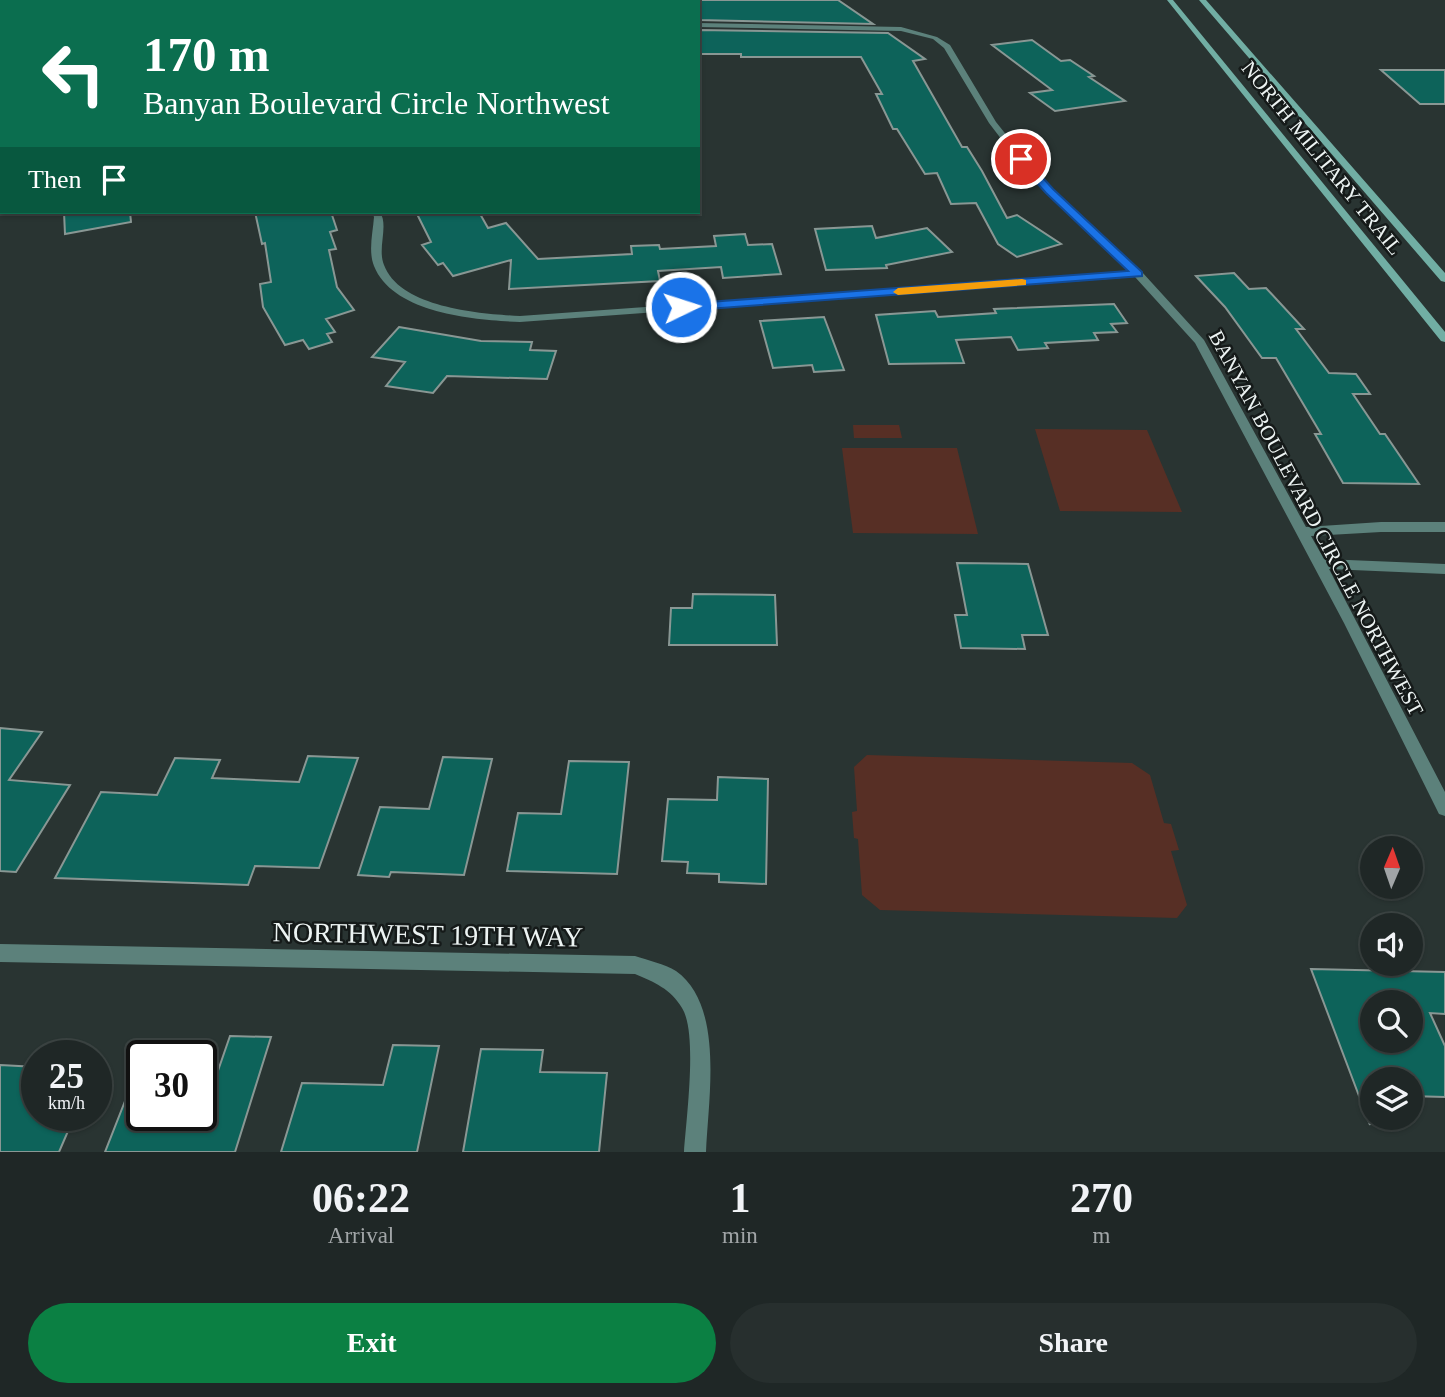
<!DOCTYPE html>
<html lang="en">
<head>
<meta charset="utf-8">
<style>
  :root { --surface:#1f2726; --page:#272f2e; --text:#f1f3f6; --muted:#a1a5a7; --line:#3c4443; --accent:#0b8043 }
  body { margin:0; font-family:"Times New Roman",serif; background:var(--page); color:var(--text); height:100vh; display:flex; flex-direction:column; font-size:26px; white-space:nowrap }
  * { box-sizing:border-box; margin:0 }
  p { font-size:23px; color:var(--muted) }
  .icon { flex:none; width:38px; height:38px; fill:none; stroke:currentColor; stroke-width:2; stroke-linecap:round; stroke-linejoin:round }
  .map { position:relative; height:1152px; overflow:hidden }
  .details { display:flex; flex-direction:column; background:var(--surface); flex:1 }
  .details>* { flex:none }
  .banner { position:absolute; left:0px; top:0px; width:700px; height:214px; box-shadow:0 2px 5px #0004,0 0 0 2px var(--line); background:#0b6e4f; color:#fff; overflow:hidden }
  .needle { width:46px; rotate:2deg }
  .fabs { position:absolute; left:1360px; top:836px; display:grid; gap:14px }
  .fabs a { display:grid; place-items:center; width:63px; height:63px; border-radius:50%; background:var(--surface); box-shadow:0 2px 5px #0004,0 0 0 2px var(--line); font-size:35px }
  .speed { position:absolute; left:21px; top:1040px; display:flex; gap:14px; font-size:35px; font-weight:700; text-align:center }
  .speed>* { display:grid; place-content:center; width:91px; height:91px; border-radius:50%; background:var(--surface); box-shadow:0 2px 5px #0004,0 0 0 2px var(--line); line-height:1 }
  .speed small { font-size:18px; font-weight:400 }
  .speed .limit { border:4px solid #111; border-radius:10px; background:#fff; color:#111 }
  .pin { position:absolute; display:grid; place-items:center; width:60px; height:60px; color:#fff; margin:-30px; border:4px solid #fff; border-radius:50%; box-shadow:0 2px 7px #0007 }
  .me { position:absolute; width:77px; margin:-38px; rotate:86deg; stroke-linejoin:round; filter:drop-shadow(0 0 5px #0008) }
  .turn { display:flex; align-items:center; gap:24px; height:147px; padding:0 28px; font-size:32px }
  .turn .icon { width:91px; height:91px; stroke-width:2.5 }
  .turn b { display:block; font-size:49px; line-height:60px }
  .then { display:flex; align-items:center; height:66px; padding:0 28px; background:#0003; gap:14px; font-size:26px }
  .eta { display:flex; justify-content:space-evenly; align-items:center; height:119px; text-align:center }
  .eta b { font-size:42px; font-weight:700; line-height:49px }
  .cta { display:flex; gap:14px; margin-top:auto; padding:14px 28px }
  .cta a { flex:1; height:80px; border-radius:42px; background:var(--accent); color:#fff; font-size:28px; font-weight:700; line-height:80px; text-align:center }
  .cta a+a { background:var(--page); color:var(--text) }
  .map>svg:first-child { display:block }
</style>
</head>
<body>
<div class="map">
<svg width="1445" height="1152" viewBox="0 0 1445 1152">
  <rect width="100%" height="100%" fill="#293432"/>
  <path fill="#572f25" d="M853 425H899L902 438H854Z
    M1035 429 1147 430 1182 512 1060 511Z
    M842 448H957L978 534 853 533Z
    M867 755 1132 763 1150 775 1164 823 1171 824 1179 850 1171 851 1187 905 1177 918 880 910 862 895 858 839 854 838 852 812 857 811 854 767Z"/>
  <path fill="#0d635a" stroke="#899794" stroke-width="2" fill-rule="evenodd" d="M698 0H838L873 24 698 20Z
    M698 30 888 33 925 59 913 61 962 147H967L982 171 1007 218 1017 215 1061 244 1017 257 998 244 976 203 951 204 937 173 925 174 897 129H893L876 94H882L861 57H741V54H698Z
    M1032 40 1061 61 1070 60 1094 76 1089 77 1125 101 1055 111 1030 93 1052 90 992 45Z
    M1381 70H1445V104H1420Z
    M64 212H130L131 222 65 234Z
    M255 212H331L337 230 330 232 336 249 329 250 337 287 354 310 326 319 335 332 327 334 332 342 309 349 303 340 285 345 263 307 260 284 271 282 265 243 262 244Z
    M416 212H479L488 228 506 223 538 259 632 254 631 246 659 245 660 249 716 246 714 236 745 234 748 245 772 244 781 274 723 278 721 267 658 271 660 281 509 289 511 260 453 276 443 263 438 265 422 245 431 242Z
    M872 226 876 238 927 228 952 252 886 265 887 268 826 270 815 229Z
    M1234 273 1249 289 1266 288 1304 329H1296L1329 373 1356 374 1370 394H1353L1380 434H1385L1419 484 1343 483 1315 434H1321L1276 358H1262L1225 307 1196 276Z
    M1114 304 1127 323 1111 324 1117 332 1094 333 1098 340 1045 343 1048 348 1018 350 1011 337 956 340 964 363 889 364 876 315 935 311 938 317 996 313 994 309Z
    M824 317 844 370 814 372 812 365 773 368 760 321Z
    M399 327 481 341 532 342 530 350 556 351 547 379 447 376 433 393 386 386 405 362 372 357Z
    M957 563 1028 564 1048 635H1022L1025 649 961 648 955 615H967Z
    M693 594 775 595 777 645H669L671 608H692Z
    M0 728 42 732 9 780 70 785 16 872 0 871Z
    M308 756 358 758 319 868 255 866 248 885 55 878 101 792 157 795 175 758 220 760 212 778 299 782Z
    M443 757 492 759 464 875 391 872 389 877 358 875 380 807 429 809Z
    M569 761 629 762 617 874 507 871 518 813 561 814Z
    M718 777 768 779 766 884 719 882V874L687 873 688 862 662 861 668 799 717 800Z
    M1311 969 1445 972V1014L1430 1013 1445 1046V1097L1410 1096V1080H1372L1370 1125ZM1372 1003H1410V1041H1372Z
    M230 1036 271 1037 235 1152H105L140 1063 142 1115H201V1088H212Z
    M393 1045 439 1046 417 1152H281L302 1083 383 1085Z
    M481 1049 543 1050 540 1072 607 1073 599 1152H463Z
    M0 1065 37 1067V1115H75L59 1152H0Z"/>
  <g fill="none" stroke-linecap="round" stroke-linejoin="round">
    <path fill="#5c817b" fill-rule="evenodd" d="M0 11H2V15H0Z
      M698 23 901 27 937 37 950 45 996 122 1024 157 1052 189 1142 272 1204 340 1306 527 1381 522H1445V532H1381L1311 536 1324 559 1445 564V574L1329 569 1445 792V816L1439 814 1344 623 1195 343 1135 277 520 322C476 320 393 314 374 266 368 251 373 232 374 217L372 212H380C389 226 377 248 384 265 400 308 481 314 520 316L1130 272 1046 193 1018 161 989 123 944 48 933 39 901 31 698 27Z
      M0 53H2L0 58Z
      M2 193V199L0 200V194Z
      M0 944 635 956C647 960 665 964 676 971 725 1006 708 1100 706 1152H684C686 1120 698 1033 682 1008 671 989 654 982 635 974L0 962Z"/>
    <path fill="#71aea4" fill-rule="evenodd" d="M1167 0H1173L1445 332V342L1441 341Z
      M1199 0H1206L1445 273V282L1441 281Z"/>
  </g>
  <path fill="#1a73e8" stroke="#114b97" stroke-width="2" d="M1017 157H1024L1053 189 1142 272V276L681 311 675 307 681 304 1128 271 1046 193 1017 161Z"/>
  <path fill="#f59e0b" d="M1022 279 1026 280V285L898 295 893 292 898 288Z"/>
  <g text-anchor="middle" stroke-width="5" stroke-linejoin="round" paint-order="stroke">
    <g font-size="21" fill="#edf4f3" stroke="#151a19">
      <text transform="translate(1322 158) rotate(51)" y="7">NORTH MILITARY TRAIL</text>
      <text transform="translate(1316 523) rotate(62)" y="7">BANYAN BOULEVARD CIRCLE NORTHWEST</text>
    </g>
    <g font-size="28" fill="#edf4f3" stroke="#151a19">
      <text transform="translate(428 934) rotate(1)" y="10">NORTHWEST 19TH WAY</text>
    </g>
  </g>
</svg>
<div class="fabs">
<a><svg class="needle" viewBox="-14 -14 28 28"><path d="M0-13l5 13h-10z" fill="#e53935"/><path d="M0 13l5-13h-10z" fill="#a1a5a7"/></svg></a>
<a><svg class="icon" aria-label="sound" viewBox="0 0 24 24"><path d="M4 9h4l5-4v14l-5-4H4zM17 9q2 3 0 6"/></svg></a>
<a><svg class="icon" aria-label="search" viewBox="0 0 24 24"><circle cx="10" cy="10" r="6"/><path d="M15 15l6 6"/></svg></a>
<a><svg class="icon" aria-label="layers" viewBox="0 0 24 24"><path d="M12 4l9 5-9 5-9-5zM3 14l9 5 9-5"/></svg></a>
</div>
<div class="speed"><div>25<small>km/h</small></div><div class="limit">30</div></div>
<div class="pin" style="left:1021px;top:159px;background:#d93025"><svg class="icon" aria-label="arrive" viewBox="0 0 24 24"><path d="M6 21V4h12l-3 4 3 4H6"/></svg></div>
<svg class="me" style="left:681px;top:307px" viewBox="-20 -20 40 40"><circle r="17" fill="#1a73e8" stroke="#fff" stroke-width="3"/><path d="M0-11L8 9 0 5-8 9z" fill="#fff"/></svg>
<div class="banner">
<div class="turn"><svg class="icon" aria-label="left" viewBox="0 0 24 24"><path d="M17 20v-9H6M10 6l-5 5 5 5"/></svg><div><b>170 m</b>Banyan Boulevard Circle Northwest</div></div>
<div class="then">Then<svg class="icon" aria-label="arrive" viewBox="0 0 24 24"><path d="M6 21V4h12l-3 4 3 4H6"/></svg></div>
</div>
</div>
<section class="details">
<div class="eta">
<div><b>06:22</b><p>Arrival</p></div>
<div><b>1</b><p>min</p></div>
<div><b>270</b><p>m</p></div>
</div>
<div class="cta"><a>Exit</a><a>Share</a></div>
</section>
</body>
</html>
